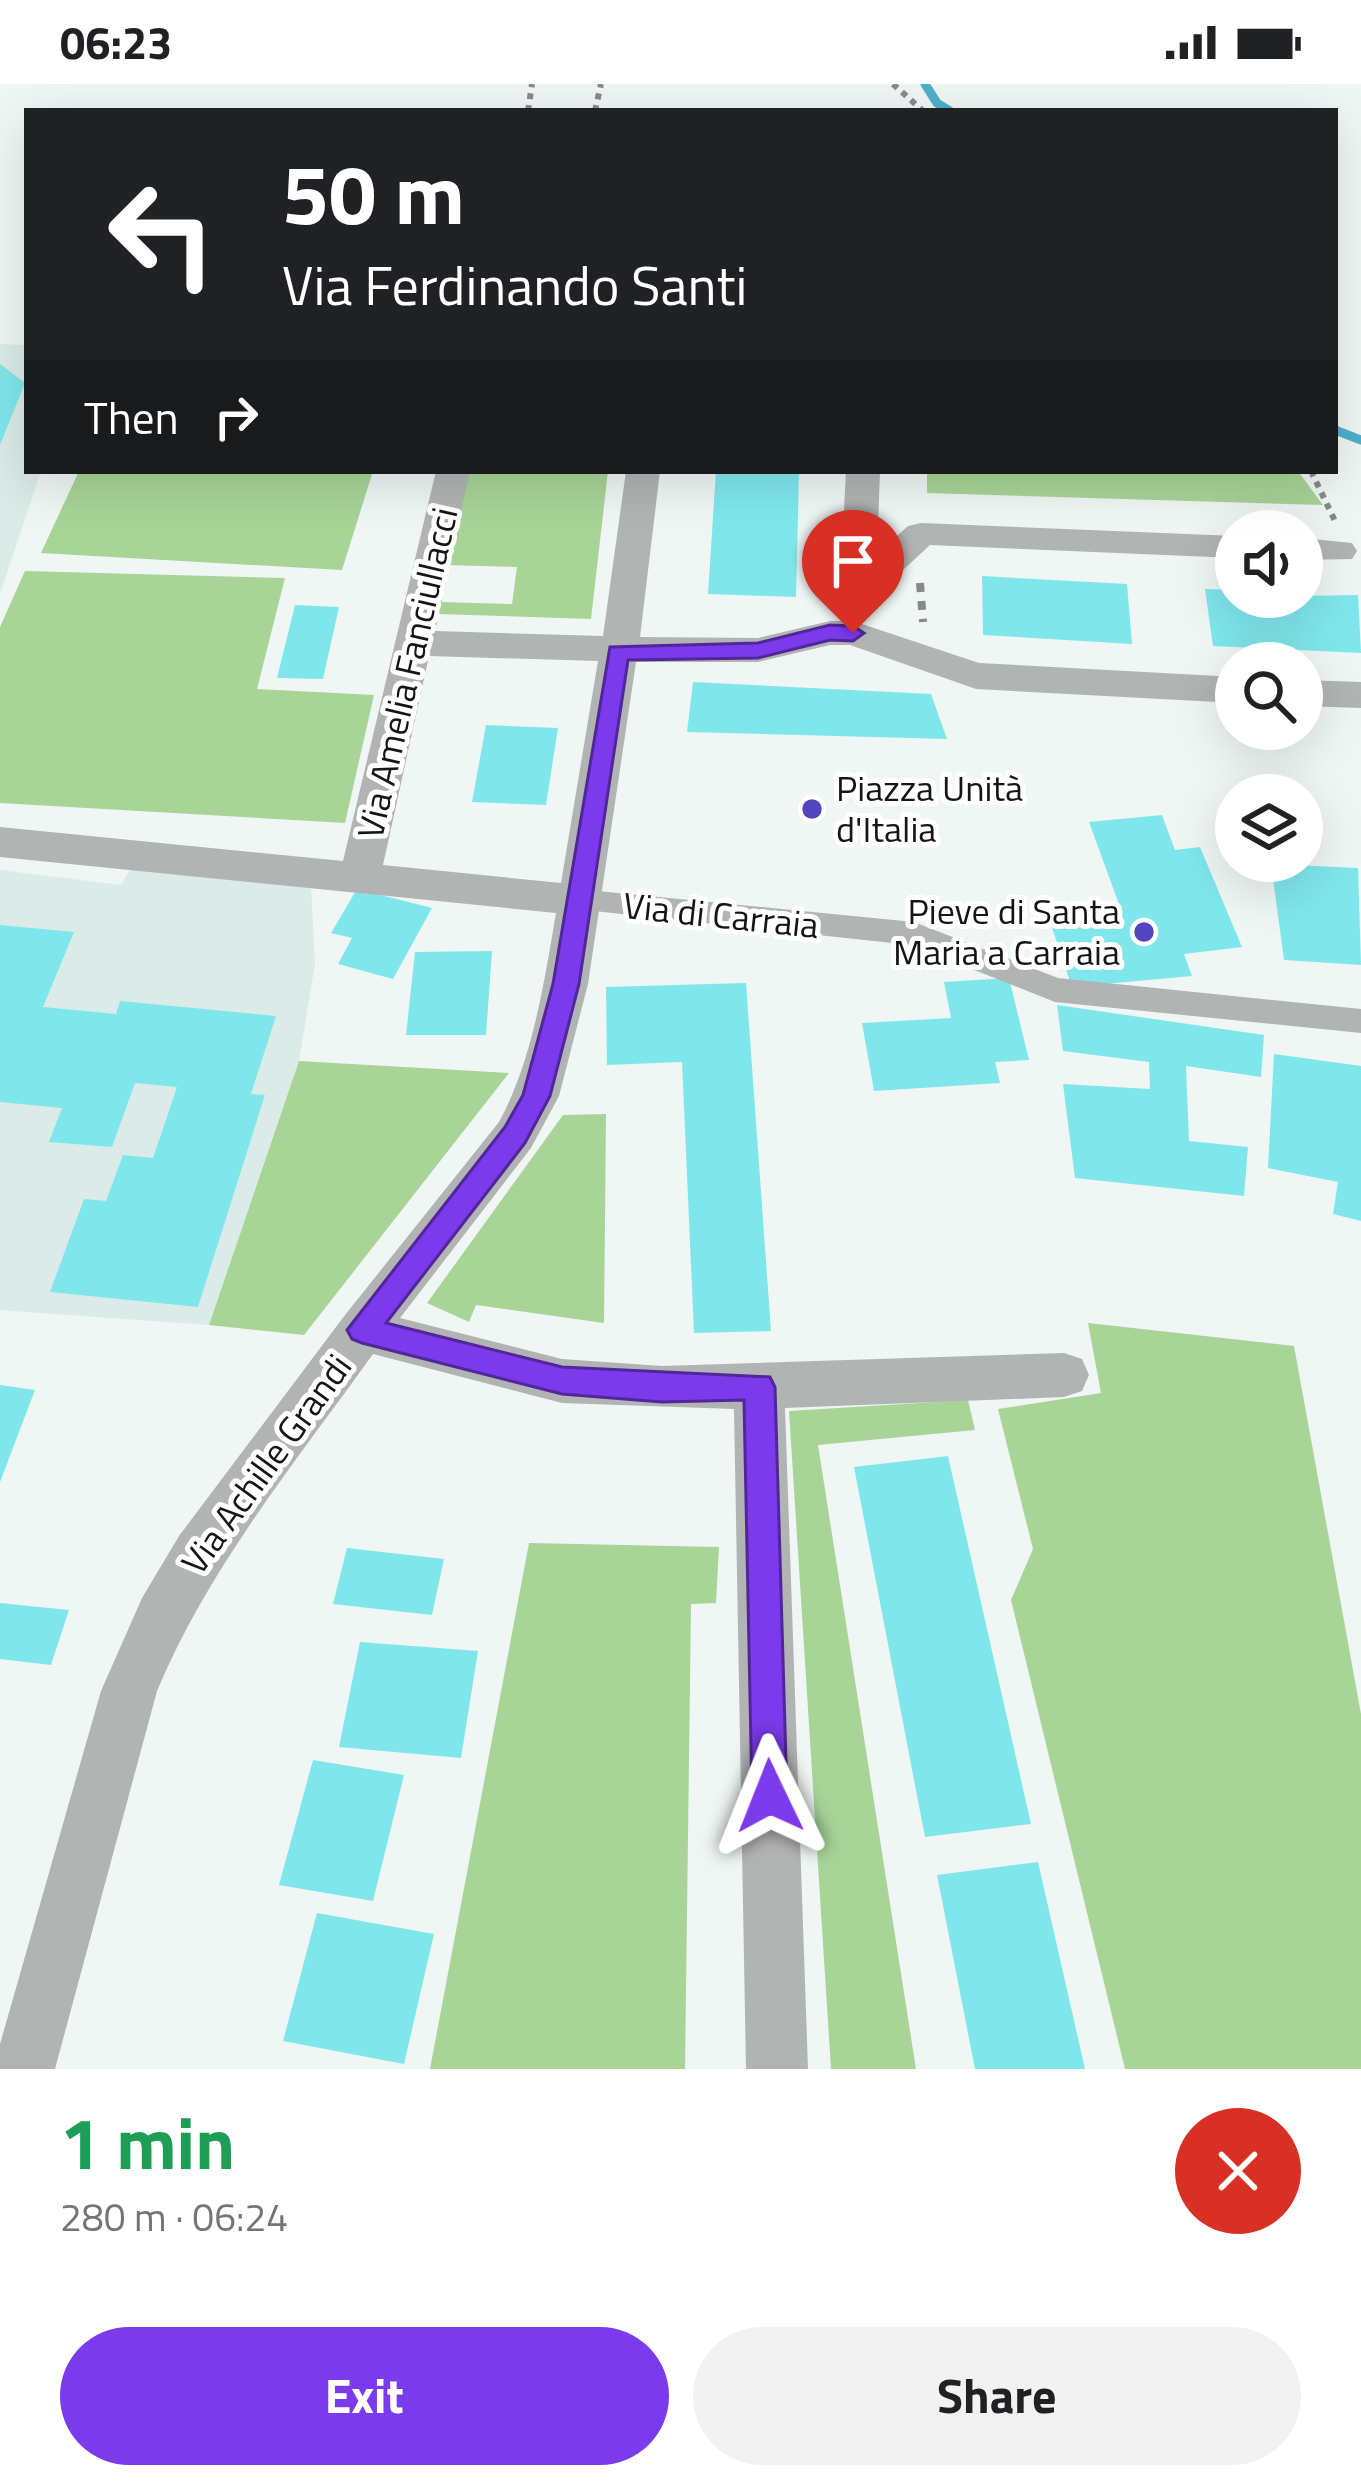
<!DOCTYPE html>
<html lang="en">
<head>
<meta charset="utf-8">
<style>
  :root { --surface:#fff; --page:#f2f2f2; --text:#202124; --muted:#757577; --accent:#7c3aed }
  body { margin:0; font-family:"Titillium Web",sans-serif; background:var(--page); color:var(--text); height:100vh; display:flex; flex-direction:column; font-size:45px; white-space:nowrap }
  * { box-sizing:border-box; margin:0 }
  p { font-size:39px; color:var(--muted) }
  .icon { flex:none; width:66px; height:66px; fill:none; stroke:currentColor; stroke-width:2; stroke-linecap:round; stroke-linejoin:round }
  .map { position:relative; height:1985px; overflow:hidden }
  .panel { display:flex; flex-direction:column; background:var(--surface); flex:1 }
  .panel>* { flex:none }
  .top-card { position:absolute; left:24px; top:24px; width:1314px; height:366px; border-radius:0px; box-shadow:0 12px 48px #0002; background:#202124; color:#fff; overflow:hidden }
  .fabs { position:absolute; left:1215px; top:426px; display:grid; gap:24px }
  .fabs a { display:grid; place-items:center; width:108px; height:108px; border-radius:50%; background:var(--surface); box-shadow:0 12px 48px #0002; font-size:60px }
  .pin { position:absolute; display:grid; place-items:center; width:102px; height:102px; color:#fff; margin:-123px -51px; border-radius:50% 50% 50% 0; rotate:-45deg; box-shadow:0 0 12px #0007 }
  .pin .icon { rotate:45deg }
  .me { position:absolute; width:132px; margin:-66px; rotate:358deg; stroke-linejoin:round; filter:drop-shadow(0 0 9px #0008) }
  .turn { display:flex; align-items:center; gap:42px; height:252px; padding:0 60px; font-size:54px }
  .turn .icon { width:156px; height:156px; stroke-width:2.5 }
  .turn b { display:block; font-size:84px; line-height:102px }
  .then { display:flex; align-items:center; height:114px; padding:0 60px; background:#0003; gap:24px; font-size:45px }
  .round { display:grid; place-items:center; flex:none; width:126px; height:126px; border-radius:63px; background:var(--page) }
  .summary { display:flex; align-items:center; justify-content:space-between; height:204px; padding:0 60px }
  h1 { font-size:72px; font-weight:700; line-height:90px; color:#1e9e55 }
  .cta { display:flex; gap:24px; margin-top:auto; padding:24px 60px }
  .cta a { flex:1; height:138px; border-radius:72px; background:var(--accent); color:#fff; font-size:48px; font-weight:700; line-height:138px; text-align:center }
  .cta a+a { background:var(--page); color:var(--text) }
  .status { display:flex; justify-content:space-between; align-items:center; height:84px; padding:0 60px; background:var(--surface); direction:ltr }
  .status svg { height:33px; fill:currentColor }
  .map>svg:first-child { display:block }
</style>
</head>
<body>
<div class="status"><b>06:23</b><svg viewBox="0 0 49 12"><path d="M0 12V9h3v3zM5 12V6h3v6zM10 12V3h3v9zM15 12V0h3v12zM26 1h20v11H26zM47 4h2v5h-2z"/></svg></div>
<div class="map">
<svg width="1361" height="1985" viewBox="0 0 1361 1985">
  <rect width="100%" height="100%" fill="#eff6f4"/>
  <path fill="#dbebe7" d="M0 260 27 261V387H41L0 510Z
    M132 782 311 801 315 880 299 977 209 1241 0 1226V786L121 801Z"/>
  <path fill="#a8d498" d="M79 387H373L342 486 41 469Z
    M462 387H608L591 535 437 530 440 518 512 520 517 483 444 481Z
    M927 387H1298L1323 421 927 409Z
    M25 487 285 494 257 605 374 611 345 739 0 719V543Z
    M299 977 509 989 304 1251 209 1241Z
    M606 1030 604 1239 476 1221 469 1238 427 1219 563 1031Z
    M1088 1239 1294 1262 1361 1630V1985H1125L1011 1516 1033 1465 998 1325 1101 1309Z
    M968 1316 975 1346 818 1361 916 1985H831L789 1327Z
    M529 1459 719 1463 716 1519 691 1520 685 1985H430Z"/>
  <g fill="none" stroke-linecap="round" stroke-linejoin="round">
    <path stroke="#50afca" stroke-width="9" d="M925 0 937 19 950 27
      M1335 346 1361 356"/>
  </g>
  <path fill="#7fe7ec" d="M0 280 25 299 0 361Z
    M716 387 799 388 796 513 708 510Z
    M982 492 1127 500 1132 560 983 551Z
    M1205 505 1236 506V513L1358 511 1361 569 1213 562Z
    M295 521 339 523 323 595 277 594Z
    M693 598 931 610 947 655 687 648Z
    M486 641 558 644 546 721 472 718Z
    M1162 731 1175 766 1200 763 1242 863 1184 870 1192 892 1072 903 1048 832 1120 823 1089 738Z
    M1271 780 1358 784 1361 881 1284 876Z
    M357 805 432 824 393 895 338 880 352 854 331 849Z
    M0 841 74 848 43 923 116 930 120 917 276 932 251 1010 265 1011 198 1223 50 1208 84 1115 106 1117 123 1071 153 1074 177 1003 135 999 112 1063 49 1058 62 1024 0 1018Z
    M492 867 486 951H406L415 868Z
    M1009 894 1029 976 995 978 1000 999 874 1007 862 939 951 934 944 898Z
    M746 899 771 1247 694 1249 682 978 607 981 606 903Z
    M1057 921 1264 951 1261 993 1186 982 1189 1057 1248 1063 1244 1112 1075 1094 1063 1000 1150 1005 1149 978 1063 967Z
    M1274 970 1361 982V1137L1333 1130 1338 1098 1268 1084Z
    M0 1301 35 1306 0 1398Z
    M948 1372 1031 1740 925 1753 854 1383Z
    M347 1464 444 1475 432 1531 333 1520Z
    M0 1519 69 1526 51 1581 0 1575Z
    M360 1558 478 1567 461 1674 339 1663Z
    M313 1676 404 1691 373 1817 279 1801Z
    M1038 1778 1085 1985H975L937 1791Z
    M317 1829 434 1850 404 1980 283 1957Z"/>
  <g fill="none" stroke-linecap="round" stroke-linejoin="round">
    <path stroke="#868b8a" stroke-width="6" stroke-dasharray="6 6" stroke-linecap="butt" d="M893 0 923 27
      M528 27 532 0
      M595 27 601 0
      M1311 387 1335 437"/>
    <path stroke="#868b8a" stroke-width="8" stroke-dasharray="9 9" stroke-linecap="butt" d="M920 499 923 538"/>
    <path fill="#b2b4b3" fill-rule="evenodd" d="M577 805 914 838 1058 894 1361 925V949L1055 918 911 861 566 824 562 816 566 808Z"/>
    <path fill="#b2b4b3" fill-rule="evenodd" d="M436 387H470L435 547 603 552 626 387H660L640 553 758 554 830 537H853L979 579 1236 593V619L976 605 850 561H830L758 578H636L588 900 559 1012 531 1064 400 1234 562 1275 662 1282 1064 1269 1082 1275 1089 1291 1082 1307 1064 1313 785 1324 808 1985H746L734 1325 562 1319 373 1270C295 1379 209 1483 157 1607L55 1985H0V1960L101 1607 142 1514 179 1452 345 1231 499 1038C533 975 544 899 556 829L0 773V743L343 777ZM429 572 598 577 561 799 383 781Z
      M846 387H880L877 470 908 442 921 439 1236 452V474L930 461 876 511 870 531H844L839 523Z
      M1302 454 1352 459 1357 467 1352 475 1302 476Z
      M1302 596 1361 598V624L1302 622Z"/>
  </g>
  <path fill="#7c3aed" stroke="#51269a" stroke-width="3" d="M830 541 853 542 864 549 853 557 830 556 758 574 628 576 579 900 550 1012 525 1059 386 1239 562 1283 770 1293 775 1303 787 1712 782 1724 770 1730 757 1724 752 1712 744 1316 662 1318 562 1310 362 1259 352 1255 347 1246 505 1043 523 1011 553 900 610 563 758 559Z"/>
  <g fill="#5345bd" stroke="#fff" stroke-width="4.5">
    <circle cx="812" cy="725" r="12"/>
    <circle cx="1144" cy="848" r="12"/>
  </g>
  <g text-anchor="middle" stroke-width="10" stroke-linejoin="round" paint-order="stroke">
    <g font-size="36" fill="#131615" stroke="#fff">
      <text transform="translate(407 589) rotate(-77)" y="13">Via Amelia Fanciullacci</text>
      <text transform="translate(721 831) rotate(6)" y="13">Via di Carraia</text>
      <text transform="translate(266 1380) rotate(-54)" y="13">Via Achille Grandi</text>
    </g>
    <g font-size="36" fill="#131615" stroke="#fff" text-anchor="start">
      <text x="836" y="717">Piazza Unità<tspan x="836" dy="41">d'Italia</tspan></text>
      <text x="1120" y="840" text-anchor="end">Pieve di Santa<tspan x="1120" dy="41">Maria a Carraia</tspan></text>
    </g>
  </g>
</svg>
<div class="fabs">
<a><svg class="icon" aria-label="sound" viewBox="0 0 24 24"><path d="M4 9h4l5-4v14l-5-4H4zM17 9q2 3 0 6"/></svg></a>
<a><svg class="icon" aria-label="search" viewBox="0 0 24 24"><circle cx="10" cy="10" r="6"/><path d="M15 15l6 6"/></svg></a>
<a><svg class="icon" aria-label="layers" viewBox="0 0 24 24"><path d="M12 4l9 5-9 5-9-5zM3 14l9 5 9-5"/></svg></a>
</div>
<div class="pin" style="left:853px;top:549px;background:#d93025"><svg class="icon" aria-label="arrive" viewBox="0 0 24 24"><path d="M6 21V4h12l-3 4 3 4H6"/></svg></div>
<svg class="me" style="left:770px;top:1712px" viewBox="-20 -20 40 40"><path d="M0-17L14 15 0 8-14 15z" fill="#7c3aed" stroke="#fff" stroke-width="4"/></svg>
<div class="top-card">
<div class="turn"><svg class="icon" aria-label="left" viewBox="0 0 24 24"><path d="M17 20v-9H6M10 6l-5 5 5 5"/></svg><div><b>50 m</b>Via Ferdinando Santi</div></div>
<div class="then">Then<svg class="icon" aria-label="right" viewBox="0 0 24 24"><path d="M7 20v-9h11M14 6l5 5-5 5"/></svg></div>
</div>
</div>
<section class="panel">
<div class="summary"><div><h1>1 min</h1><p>280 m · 06:24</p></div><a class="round" style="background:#d93025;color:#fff"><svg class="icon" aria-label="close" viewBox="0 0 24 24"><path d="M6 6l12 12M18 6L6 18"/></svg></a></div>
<div class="cta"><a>Exit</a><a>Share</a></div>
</section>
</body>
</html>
